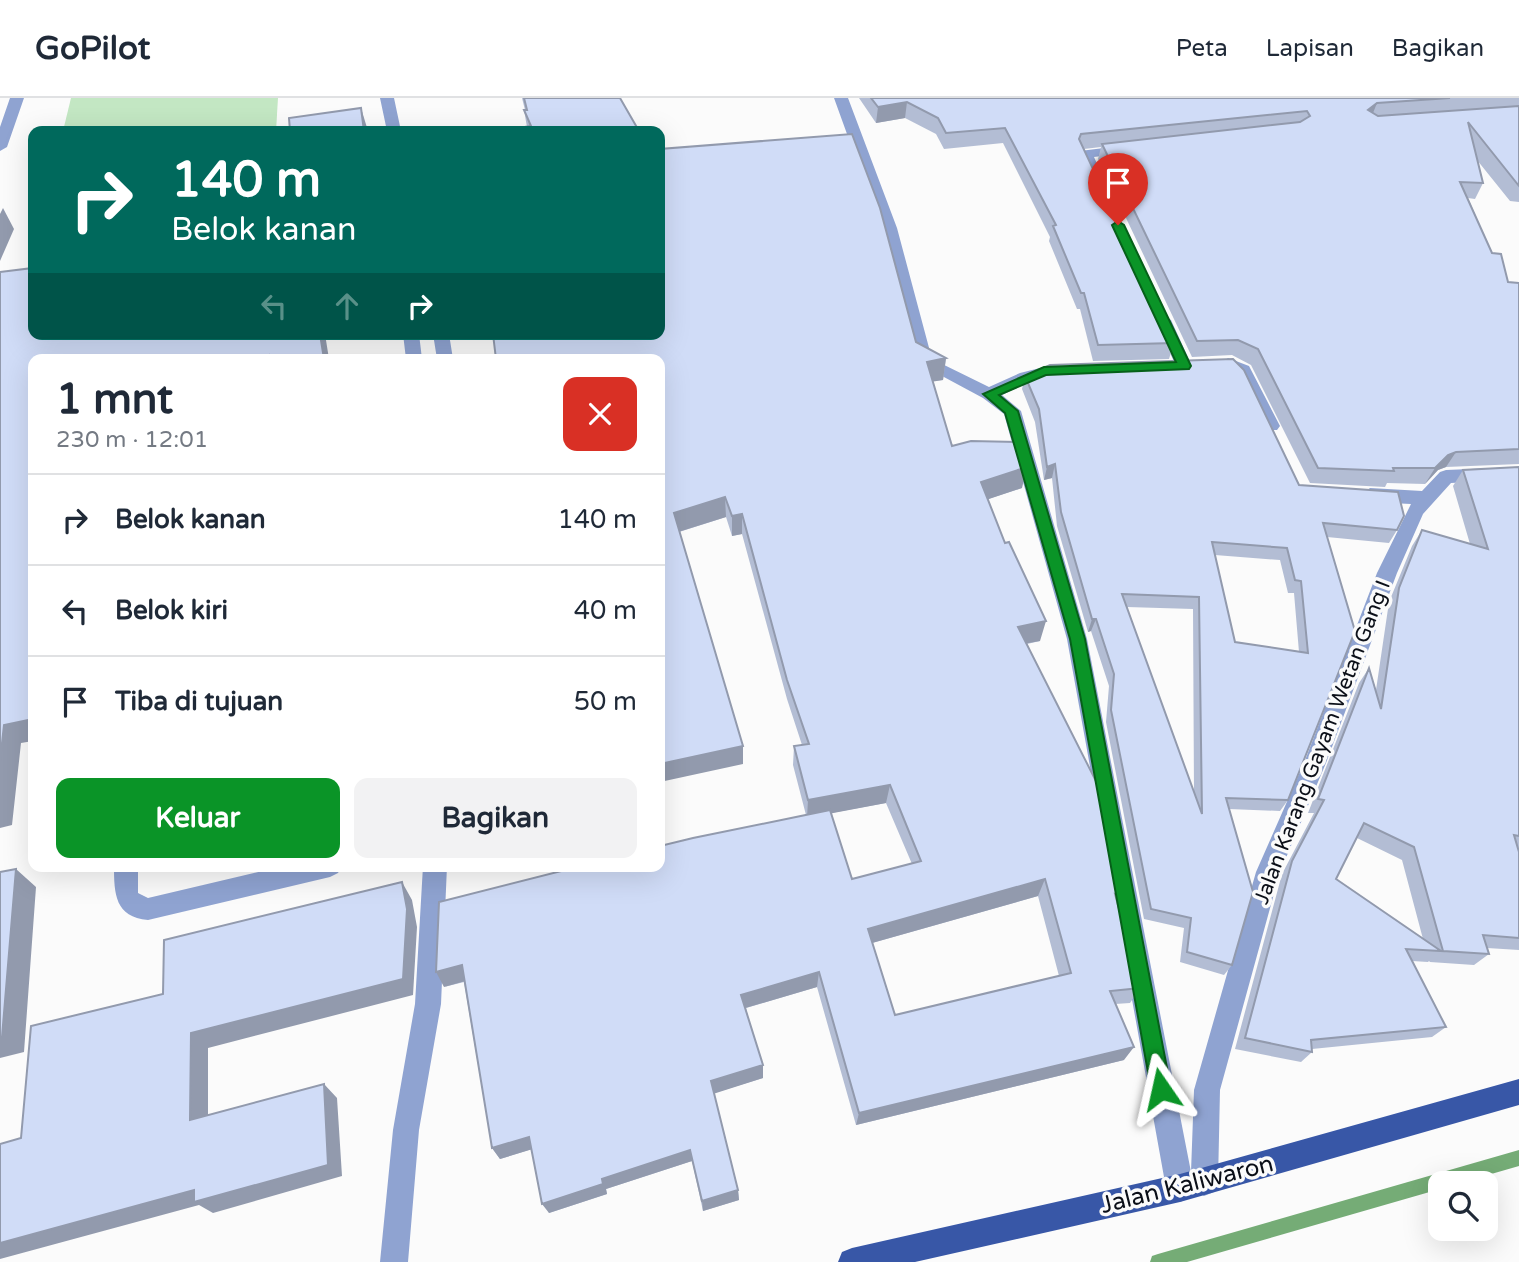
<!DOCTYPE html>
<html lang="id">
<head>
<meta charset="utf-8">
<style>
  :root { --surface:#fff; --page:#f2f2f3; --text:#1f2937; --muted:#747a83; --line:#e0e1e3; --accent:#0a9427 }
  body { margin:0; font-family:"Varela Round",sans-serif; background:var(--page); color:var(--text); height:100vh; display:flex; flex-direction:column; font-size:26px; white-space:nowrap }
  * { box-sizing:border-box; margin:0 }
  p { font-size:23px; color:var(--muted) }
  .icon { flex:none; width:38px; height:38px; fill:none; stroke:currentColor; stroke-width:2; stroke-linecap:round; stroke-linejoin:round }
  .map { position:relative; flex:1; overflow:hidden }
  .drawer { position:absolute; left:28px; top:256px; width:637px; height:518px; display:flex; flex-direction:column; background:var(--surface); border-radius:14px; box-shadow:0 7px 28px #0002 }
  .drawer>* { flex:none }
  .hud { position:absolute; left:28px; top:28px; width:637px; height:214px; border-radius:14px; box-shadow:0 7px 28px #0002; background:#00695c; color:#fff; overflow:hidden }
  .fabs { position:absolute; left:1428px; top:1073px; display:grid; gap:14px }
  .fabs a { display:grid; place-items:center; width:70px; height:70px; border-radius:14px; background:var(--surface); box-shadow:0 7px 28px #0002; font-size:35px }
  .pin { position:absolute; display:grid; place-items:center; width:60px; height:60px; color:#fff; margin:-72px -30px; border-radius:50% 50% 50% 0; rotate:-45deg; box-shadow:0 0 7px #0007 }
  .pin .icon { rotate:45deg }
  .me { position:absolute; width:77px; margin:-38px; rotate:349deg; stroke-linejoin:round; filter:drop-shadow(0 0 5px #0008) }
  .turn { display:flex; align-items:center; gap:24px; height:147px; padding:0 28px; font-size:32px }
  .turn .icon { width:91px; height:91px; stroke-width:2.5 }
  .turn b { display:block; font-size:49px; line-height:60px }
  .lanes { display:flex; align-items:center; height:66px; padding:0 28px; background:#0003; justify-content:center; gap:35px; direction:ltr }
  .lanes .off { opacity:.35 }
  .round { display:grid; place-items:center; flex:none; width:74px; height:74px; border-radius:14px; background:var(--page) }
  .overview { display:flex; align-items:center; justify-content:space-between; height:119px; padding:0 28px }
  h1 { font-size:42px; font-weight:700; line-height:52px }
  .action { display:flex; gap:14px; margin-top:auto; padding:14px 28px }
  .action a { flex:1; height:80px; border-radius:14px; background:var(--accent); color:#fff; font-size:28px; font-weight:700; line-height:80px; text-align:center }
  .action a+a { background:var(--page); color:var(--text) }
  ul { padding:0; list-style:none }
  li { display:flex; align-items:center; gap:21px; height:91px; padding:0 28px; border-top:2px solid var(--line) }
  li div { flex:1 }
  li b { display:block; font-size:26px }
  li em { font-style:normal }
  header { display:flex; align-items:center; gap:42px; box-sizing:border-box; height:98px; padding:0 35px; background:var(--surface); border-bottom:2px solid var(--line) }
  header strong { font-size:33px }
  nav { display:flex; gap:38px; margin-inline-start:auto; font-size:24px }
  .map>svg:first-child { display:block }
</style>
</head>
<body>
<header>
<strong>GoPilot</strong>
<nav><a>Peta</a><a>Lapisan</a><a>Bagikan</a></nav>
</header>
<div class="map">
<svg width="1519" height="1164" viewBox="0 0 1519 1164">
  <rect width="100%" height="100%" fill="#fbfbfb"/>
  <path fill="#c3e7c3" d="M71 0H278L276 33H63Z"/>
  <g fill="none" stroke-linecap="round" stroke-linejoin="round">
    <path fill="#75ac76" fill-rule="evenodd" d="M1519 1052V1068L1460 1085H1440V1091L1187 1164H1150L1152 1158 1158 1156Z"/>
    <path fill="#8fa3d1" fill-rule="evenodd" d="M10 0H24L7 49 0 53V29Z
      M380 0H394L401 33H387Z
      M834 0H848L897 130 932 261 989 289 1020 275 1052 267 1061 273 1058 277 1031 283 1002 297 1021 313 1087 541 1191 1074 1194 992 1256 774 1304 665 1377 475 1411 406 1370 404 1361 397 1370 390 1422 393 1440 374 1446 372 1519 369V381L1451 385 1423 416 1397 475 1326 665 1280 774 1220 992 1218 1084 1214 1094 1204 1098 1193 1091 1190 1100 1180 1104 1170 1100 1166 1090 1067 541 1004 316 983 300 916 264 881 130Z
      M1128 47 1133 48V54L1094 59 1103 79 1096 83 1091 82 1078 56 1080 53Z
      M1163 217 1171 222 1192 268 1190 272 1184 274 1176 268 1155 222Z
      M403 236H419L422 261H406Z
      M433 236H449L453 261H437Z
      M1228 260 1249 268 1280 328 1277 332H1265L1236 276 1220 266Z
      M114 768H138V795L148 800 284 768H342L338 775 330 779 148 822C115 819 114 796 114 768Z
      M423 768H447L441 906 419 1032 408 1164H380L393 1032 415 906Z"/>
    <path fill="#3857a7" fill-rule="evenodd" d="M1519 981V1007L1180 1104 915 1164H838L842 1154 852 1150 1180 1076Z"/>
  </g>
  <path fill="#b3bdd4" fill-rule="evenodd" d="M522 0H620L639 33 527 29 524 12H525Z
    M859 0H1519V104L1510 103 1477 62 1483 85 1475 101 1468 100 1492 155 1508 184 1519 185V366L1446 369 1438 372 1425 386 1387 385 1385 389 1310 385 1251 267 1232 257 1192 259 1098 61 1101 49 1084 51 1174 245 1169 261 1093 263 1080 211H1077L1049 143 1050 139 1003 45 944 51 936 36 905 20 876 25Z
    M493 236 916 244 946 260 943 282 933 283 952 348 1022 390 988 401 1040 543 1027 546 1123 798 1118 807 1140 890 1130 905 1115 906 1124 962 856 1027 817 889 746 910 763 980 714 995 738 1092 739 1102 703 1113 692 1063 606 1091 607 1096 549 1115 532 1051 500 1061 492 1050 464 884 444 889 806 717 793 667 794 648 802 647 787 601 742 436 732 438 726 419 679 434 743 666ZM886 705 912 766 852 781 831 715ZM1038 798 1059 878 895 917 872 845Z
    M1025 278 1299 387 1397 432 1389 445 1327 439 1288 702 1280 713 1229 711 1232 867 1224 877 1180 864 1184 830 1144 821 1106 624 1109 588 1091 533 1088 534 1057 428 1052 380 1044 382 1035 324 1022 291ZM1215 457 1280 462 1288 495H1294L1299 554 1235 544ZM1127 509 1193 511 1194 696Z
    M1519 369V852L1487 850 1489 856 1474 867 1430 864 1429 863 1428 864 1412 863 1446 929 1432 939 1312 951V954L1301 964 1235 951 1282 776 1314 715H1308L1359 585 1369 570 1376 592 1389 504 1412 448 1422 432 1470 446 1453 388 1463 372ZM1357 740 1402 762 1423 841 1336 781Z"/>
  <path fill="#929aad" d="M907 4 905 20 876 25 878 9Z
    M1377 5 1371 20 1368 12Z
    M361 10 368 33H364Z
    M3 110 14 131 0 163V116Z
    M320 236H325L329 261H324Z
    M269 257 271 261H250Z
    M946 260 943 282 924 285 927 264Z
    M1456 354 1446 369 1438 372 1425 386 1435 370 1448 357Z
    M1055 366 1052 380 1044 382 1047 369Z
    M1027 369 1022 390 977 405 981 384Z
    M725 399 726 419 675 435 674 415Z
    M742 416V436L732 438V418Z
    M1092 521H1096L1091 533 1088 534Z
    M1046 523 1040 543 1012 548 1018 529Z
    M33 621V643L21 645 12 727 0 730V663L4 627Z
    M743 648V666L660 684V666Z
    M890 687 886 705 807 720 808 702Z
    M16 771 36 789 24 954 0 960V939Z
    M1045 781 1038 798 865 847 868 831Z
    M402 784 412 802 417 829 413 897 208 950V1035L190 1022 191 935Z
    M462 867 469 882 444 889 436 874Z
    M819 874 817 889 742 911 741 897Z
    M1134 949 1124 962 856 1027 859 1015Z
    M763 967V980L713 996 711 983Z
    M324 986 337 1000 342 1078 213 1115 199 1107 0 1161V1145Z
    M529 1039 536 1050 500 1061 492 1050Z
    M690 1052 692 1063 606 1091 607 1096 549 1115 542 1106 602 1081Z
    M738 1092 739 1102 703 1113 702 1103Z"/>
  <path fill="#d0dcf7" stroke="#929aad" stroke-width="2" fill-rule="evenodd" d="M524 0H620L639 33H498L531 28 524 12H527Z
    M871 0H1450L1377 5 1368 12 1378 18 1519 8V88L1468 24 1483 85 1460 84 1492 155 1501 156 1508 184 1519 185V351L1456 354 1448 357 1435 370H1393L1394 373 1318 370 1258 251 1238 242 1197 243 1102 46 1300 24 1310 18 1307 13 1081 36 1079 41 1174 245 1098 247 1084 195H1081L1053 128 1056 127 1005 30 946 35 938 20 907 4 878 9Z
    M361 10 364 33H290L289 20Z
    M852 36 880 110 916 244 946 260 927 264 952 348 971 343 1020 344 1027 369 981 384 1005 445 1009 444 1046 523 1018 529 1105 701 1123 798 1115 796 1140 890 1110 893 1134 949 859 1015 819 874 741 897 763 967 711 983 738 1092 702 1103 690 1052 602 1081 603 1086 542 1106 529 1039 492 1050 462 867 436 874 439 804 581 768H660V748L693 740 830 712 852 781 921 763 890 687 808 702 794 648 809 646 787 582 742 416 732 418 725 399 674 415 743 648 660 666V261H496L493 236H660V51ZM1045 781 1071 875 895 917 868 831Z
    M33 170V236H320L324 261H270L269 257 250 261H33V621L4 627 0 663V174Z
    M1233 261 1244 272 1299 387 1398 394 1404 418 1397 432 1323 425 1355 533 1288 702 1226 700 1253 794 1232 867 1187 854 1191 820 1151 811 1111 612 1114 576 1096 521H1092L1061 414 1055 366 1047 369 1039 311 1025 278 1050 267ZM1212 444 1287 450 1295 482 1301 483 1308 555 1235 544ZM1122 496 1199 499 1202 716Z
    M1519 369V738L1514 737 1519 754V840L1483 837 1489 856 1443 853 1414 749 1364 725 1336 781 1441 853 1406 851 1446 929 1311 942 1312 954 1245 940 1292 763 1324 702 1318 701 1369 570 1381 611 1399 490 1422 432 1488 451 1463 372Z
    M16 771 2 939H0V774Z
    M402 784 407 811 403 881 191 935 190 1022 324 986 328 1067 194 1104V1092L0 1145V1046L21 1040 31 928 163 896 164 842Z"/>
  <path fill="#0a9427" stroke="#066019" stroke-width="2" d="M1118 123 1124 127 1191 268 1189 271 1046 277 999 297 1018 313 1085 541 1171 991 1168 998 1161 1001 1154 998 1151 991 1070 541 1005 315 983 296 1044 269 1176 264 1112 127Z"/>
  <g text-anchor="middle" stroke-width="7" stroke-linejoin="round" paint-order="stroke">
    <g font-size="21" fill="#0b0f18" stroke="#fbfbfb">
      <text transform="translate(1322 644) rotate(-69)" y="7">Jalan Karang Gayam Wetan Gang I</text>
    </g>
    <g font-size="24" fill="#0b0f18" stroke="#fbfbfb">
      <text transform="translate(1187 1086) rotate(-14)" y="8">Jalan Kaliwaron</text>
    </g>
  </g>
</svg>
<div class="fabs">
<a><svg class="icon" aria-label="search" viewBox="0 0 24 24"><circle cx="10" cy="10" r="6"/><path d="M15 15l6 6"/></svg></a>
</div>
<div class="pin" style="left:1118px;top:127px;background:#d93025"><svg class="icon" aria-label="arrive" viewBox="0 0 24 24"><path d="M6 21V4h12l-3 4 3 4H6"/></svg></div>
<svg class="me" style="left:1161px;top:991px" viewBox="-20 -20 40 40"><path d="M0-17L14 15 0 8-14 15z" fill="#0a9427" stroke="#fff" stroke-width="4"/></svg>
<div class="hud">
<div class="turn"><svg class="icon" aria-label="right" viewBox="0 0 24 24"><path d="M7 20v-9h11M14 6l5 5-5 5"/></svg><div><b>140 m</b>Belok kanan</div></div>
<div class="lanes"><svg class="icon off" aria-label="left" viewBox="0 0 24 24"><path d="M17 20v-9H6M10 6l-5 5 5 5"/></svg><svg class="icon off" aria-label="ahead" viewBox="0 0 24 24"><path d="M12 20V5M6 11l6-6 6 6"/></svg><svg class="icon" aria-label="right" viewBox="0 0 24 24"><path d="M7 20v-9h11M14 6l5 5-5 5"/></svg></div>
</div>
<section class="drawer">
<div class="overview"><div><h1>1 mnt</h1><p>230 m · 12:01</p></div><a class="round" style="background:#d93025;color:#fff"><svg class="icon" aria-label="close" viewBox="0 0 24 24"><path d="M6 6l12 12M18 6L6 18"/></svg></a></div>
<ul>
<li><svg class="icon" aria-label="right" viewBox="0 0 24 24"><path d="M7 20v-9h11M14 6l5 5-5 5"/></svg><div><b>Belok kanan</b></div><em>140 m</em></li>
<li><svg class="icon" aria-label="left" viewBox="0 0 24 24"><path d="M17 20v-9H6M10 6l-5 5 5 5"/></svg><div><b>Belok kiri</b></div><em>40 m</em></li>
<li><svg class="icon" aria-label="arrive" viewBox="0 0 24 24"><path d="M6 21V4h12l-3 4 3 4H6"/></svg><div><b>Tiba di tujuan</b></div><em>50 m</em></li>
</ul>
<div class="action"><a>Keluar</a><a>Bagikan</a></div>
</section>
</div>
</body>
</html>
